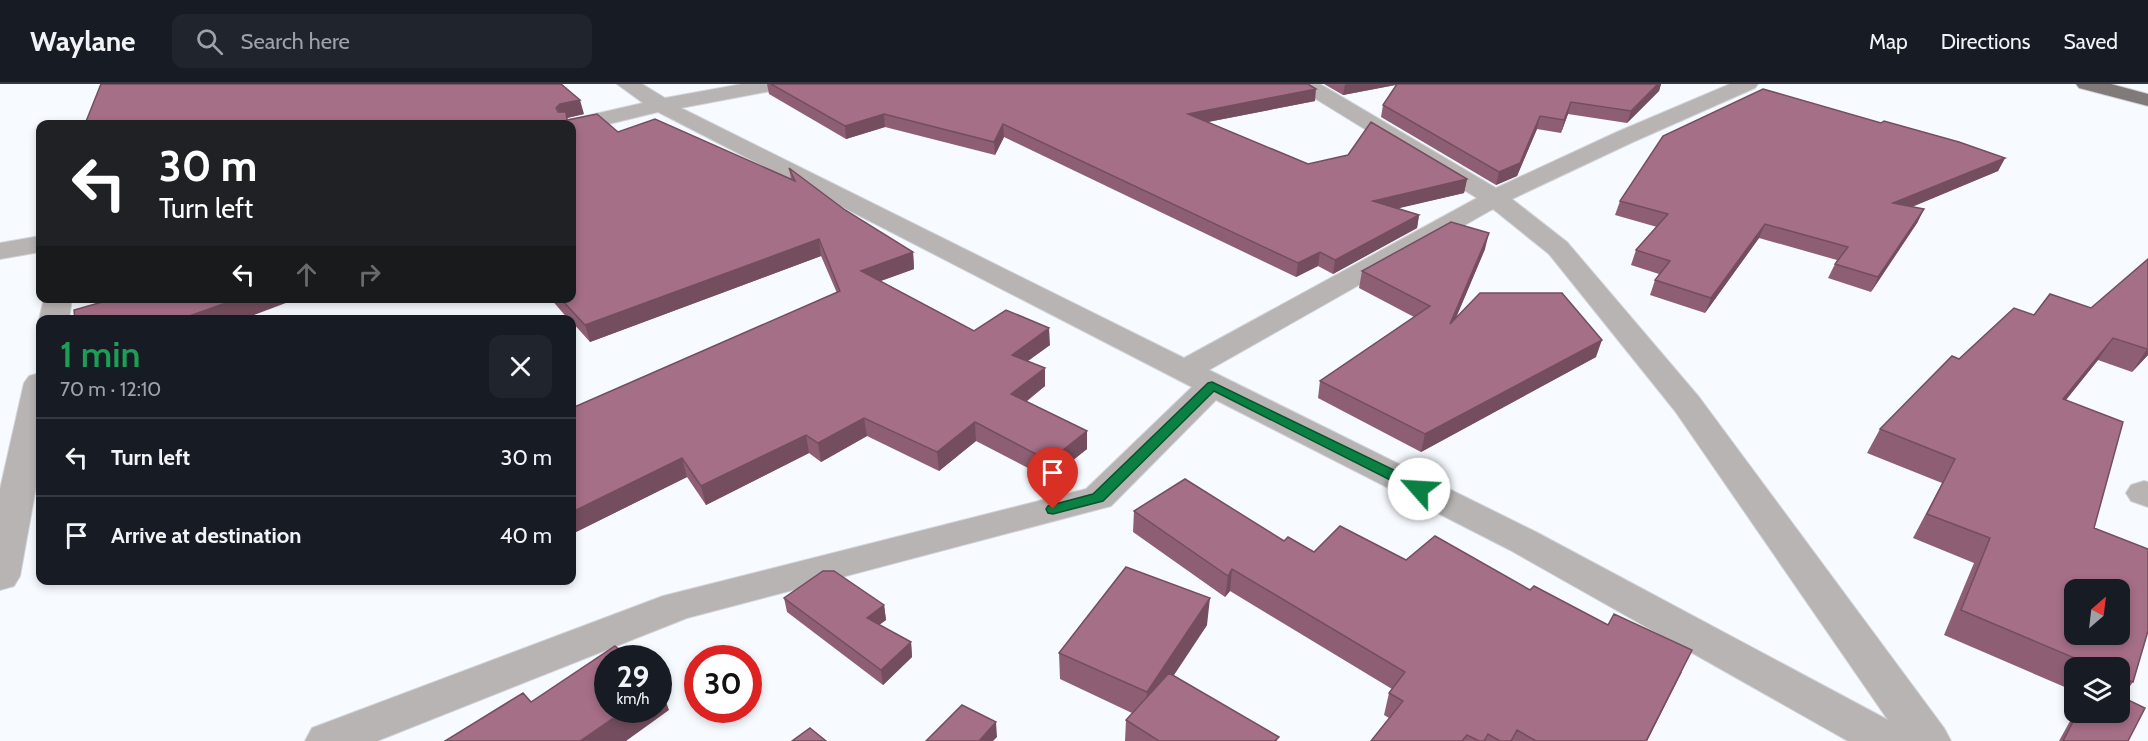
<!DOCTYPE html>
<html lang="en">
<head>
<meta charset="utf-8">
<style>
  :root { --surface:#171b24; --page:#20242c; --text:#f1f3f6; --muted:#9ea1a6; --line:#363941 }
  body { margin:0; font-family:Cabin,sans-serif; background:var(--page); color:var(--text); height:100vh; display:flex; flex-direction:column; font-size:22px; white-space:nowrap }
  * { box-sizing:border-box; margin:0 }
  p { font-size:20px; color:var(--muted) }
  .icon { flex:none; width:33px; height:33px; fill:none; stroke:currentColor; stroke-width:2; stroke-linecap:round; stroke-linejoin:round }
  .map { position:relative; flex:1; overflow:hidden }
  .sheet { position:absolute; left:36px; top:231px; width:540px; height:270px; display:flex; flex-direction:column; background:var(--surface); border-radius:12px; box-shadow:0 3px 9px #0003 }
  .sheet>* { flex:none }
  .guide { position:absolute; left:36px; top:36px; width:540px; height:183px; border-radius:12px; box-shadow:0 3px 9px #0003; background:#202124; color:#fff; overflow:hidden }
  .needle { width:39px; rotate:28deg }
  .fabs { position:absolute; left:2064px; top:495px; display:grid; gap:12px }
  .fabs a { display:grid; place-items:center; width:66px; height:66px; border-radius:12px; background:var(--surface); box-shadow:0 3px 9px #0003; font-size:30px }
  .speed { position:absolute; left:594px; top:561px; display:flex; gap:12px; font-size:30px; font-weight:700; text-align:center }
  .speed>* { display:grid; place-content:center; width:78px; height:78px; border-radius:50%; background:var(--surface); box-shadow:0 3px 9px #0003; line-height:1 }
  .speed small { font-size:15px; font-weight:400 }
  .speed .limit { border:9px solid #d22; background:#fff; color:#111 }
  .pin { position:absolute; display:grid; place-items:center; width:51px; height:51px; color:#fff; margin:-62px -26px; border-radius:50% 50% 50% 0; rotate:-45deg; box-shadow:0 0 6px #0007 }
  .pin .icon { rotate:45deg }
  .me { position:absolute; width:66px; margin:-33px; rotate:296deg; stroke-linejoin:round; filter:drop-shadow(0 0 4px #0008) }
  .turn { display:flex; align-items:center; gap:21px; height:126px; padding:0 24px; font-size:27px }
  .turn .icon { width:78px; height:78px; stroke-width:2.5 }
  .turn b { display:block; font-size:42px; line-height:51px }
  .lanes { display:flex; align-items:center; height:57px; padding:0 24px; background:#0003; justify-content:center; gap:30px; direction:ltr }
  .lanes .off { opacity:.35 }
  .round { display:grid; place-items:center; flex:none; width:63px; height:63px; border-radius:12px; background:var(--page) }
  .head { display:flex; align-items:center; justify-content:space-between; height:102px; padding:0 24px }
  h1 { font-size:36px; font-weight:600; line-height:45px; color:#1e9e55 }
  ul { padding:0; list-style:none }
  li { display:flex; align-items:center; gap:18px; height:78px; padding:0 24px; border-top:2px solid var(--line) }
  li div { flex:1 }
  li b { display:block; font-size:22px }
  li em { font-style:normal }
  header { display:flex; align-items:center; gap:36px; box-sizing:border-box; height:84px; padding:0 30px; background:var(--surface); border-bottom:2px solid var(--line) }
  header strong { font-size:28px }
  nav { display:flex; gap:33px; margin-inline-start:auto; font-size:21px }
  .search { width:420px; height:54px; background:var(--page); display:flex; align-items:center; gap:15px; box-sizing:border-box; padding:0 21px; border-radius:12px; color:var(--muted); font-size:22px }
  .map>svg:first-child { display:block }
</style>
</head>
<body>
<header>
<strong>Waylane</strong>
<div class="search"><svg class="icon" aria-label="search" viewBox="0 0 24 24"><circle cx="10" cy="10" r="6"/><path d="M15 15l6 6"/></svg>Search here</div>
<nav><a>Map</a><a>Directions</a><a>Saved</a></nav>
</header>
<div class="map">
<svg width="2148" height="657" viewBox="0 0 2148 657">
  <rect width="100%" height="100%" fill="#f7faff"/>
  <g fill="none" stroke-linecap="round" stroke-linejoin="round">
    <defs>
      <path id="street" d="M617 0H642L665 14 742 0H786L783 4 776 6 681 24 1184 274 1477 114 1298 4 1295 0H1320L1496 104 1617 48 1730 0H1758L1755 4 1633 58 1512 115 1567 158 1699 313 1944 644 1951 657H1848L1510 466 1216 316 1111 422 687 534 377 657H305L312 644 663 512 1086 405 1192 303 658 28 572 49V40H562L564 37 643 19ZM1493 125 1549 170 1675 327 1888 636 1536 448 1209 286Z
        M40 152V168L0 175V159Z
        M44 214H72L69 236H40V238L39 236Z
        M40 289V381L20 492 14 502 0 506V405L24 299 29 292Z
        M2144 397 2148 398V423L2131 417 2126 409 2131 401Z"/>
      <path id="primary" d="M2076 0H2111L2148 10V22L2079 4Z"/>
    </defs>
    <use href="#street" stroke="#d2d5d9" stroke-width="2"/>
    <use href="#primary" stroke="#d2d5d9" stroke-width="2"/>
    <use href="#street" fill="#b8b4b4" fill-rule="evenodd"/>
    <use href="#primary" fill="#807a79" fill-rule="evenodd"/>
  </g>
  <path fill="#8e5f74" d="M767 0H1308L1315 17 1208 38 1308 80 1467 95 1464 109 1398 124 1419 131 1417 144 1333 190 1318 182 1296 193 1004 53 995 71 885 43 846 55 769 10Z
    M1324 0H1661L1659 7 1627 39 1568 30 1561 49 1537 45 1517 92 1496 101 1381 33 1383 21 1396 1 1343 11Z
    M584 30 567 34 568 36 618 48 791 95 789 84 845 126 913 168 914 185 881 197 974 247 1050 261 1028 277 1045 284V302L1026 318 1087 347V365L1049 395 976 357 939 387 867 352 821 378 809 369 706 421 687 393 572 450 837 209 821 172 590 258 572 238V236H569L550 214H572V40H85Z
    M2005 74 1998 87 1912 123 1924 125 1917 139 1871 208 1828 194 1837 176 1759 154 1705 229 1650 211 1655 196 1659 190 1631 181 1636 166 1657 143 1615 131 1620 117Z
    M1485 165 1456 234 1596 273 1421 368 1318 314 1320 297 1414 233 1359 204 1362 187Z
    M2148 175V271L2132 288 2098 276 2066 316 2094 444 2133 598 2122 613 2128 657H2059L2075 628H2120V584H2074V607L1944 551 1974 479 1913 454 1942 399 1867 369 1880 345 1959 275 2034 231 2091 224Z
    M1134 427 1284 457 1314 468 1406 476 1530 506 1682 588 1647 657H1371L1389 634 1384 631 1389 609 1392 605 1230 507 1225 513 1133 448Z
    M784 514 884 521 886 536 879 541 911 558 912 573 883 601 787 528Z
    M1207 541 1173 592 1278 657H1125L1126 636 1132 629 1060 595 1059 569Z"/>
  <path fill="#744e5e" d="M1345 0H1400L1343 11Z
    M1658 0H1661L1659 7 1627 39 1631 27Z
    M1316 5 1315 17 1187 42 1188 30Z
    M580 16 584 30 567 34 569 40 564 35 556 24 560 20Z
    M1571 18 1568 30 1561 49 1564 36Z
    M884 30 885 43 846 55 845 42Z
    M1540 32 1537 45 1517 92 1496 101 1499 88Z
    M1003 40 1004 53 995 71 994 58Z
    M2005 74 1998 87 1887 133 1893 119Z
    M1467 95 1464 109 1370 131 1373 117Z
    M1924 125 1917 139 1871 208 1878 193Z
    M1419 131 1417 144 1333 190 1335 176Z
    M1765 140 1759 154 1705 229 1711 214Z
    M1489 149 1485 165 1446 257 1450 240Z
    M819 155 821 172 590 258 585 241Z
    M913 168 914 185 863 203 861 187Z
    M1320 168 1318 182 1296 193 1298 179Z
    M240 214H299L241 236H178Z
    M1049 244 1050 261 1012 288V271Z
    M2113 254 2098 276 2048 338 2063 315Z
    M1602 256 1596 273 1421 368 1425 350Z
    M2148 264V271L2132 288 2147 265Z
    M1045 284V302L1011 329V310Z
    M864 334 867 352 821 378 818 359Z
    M975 338 976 357 939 387 937 368Z
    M1087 347V365L1049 395V377Z
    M806 351 809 369 706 421 701 402Z
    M682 374 687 393 572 450V428Z
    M1232 485 1230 507 1225 513 1228 492Z
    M1210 514 1207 541 1145 635 1147 608Z
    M884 521 886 536 869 548 867 534Z
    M911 558 912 573 883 601 881 586Z
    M1692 566 1647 657H1646Z
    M660 601 669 626 626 657H580L625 626H658V602Z
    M996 638 997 653 993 657H979Z"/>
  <path fill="#a56f87" stroke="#744e5e" stroke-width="1.5" fill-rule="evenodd" d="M101 0H561L580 16 560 20 556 24 558 28H566L567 36 597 30 618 48 655 35 795 97 789 84 845 126 913 168 861 187 974 247 1006 226 1049 244 1012 271 1045 284 1011 310 1087 347 1049 377 975 338 937 368 864 334 818 359 806 351 701 402 682 374 572 428V324L840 207 819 155 585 241 560 214H572V40H85Z
    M771 0H1308L1316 5 1188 30 1308 80 1348 71 1371 38 1467 95 1373 117 1419 131 1335 176 1320 168 1298 179 1003 40 994 58 884 30 845 42Z
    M1397 0H1658L1631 27 1571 18 1564 36 1540 32 1520 79 1499 88 1383 21Z
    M1763 5 1881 39 1884 37 1959 58 2005 74 1893 119 1924 125 1878 193 1835 180 1848 163 1765 140 1711 214 1655 196 1670 177 1636 166 1668 130 1620 117 1663 52Z
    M1451 138 1489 149 1450 240 1480 209H1562L1602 256 1425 350 1320 297 1430 222 1362 187Z
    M2148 175V264L2147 265 2113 254 2063 315 2123 338 2094 444 2148 465V547L2133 598 2120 593V584H2098L1961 526 1990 454 1927 430 1955 375 1880 345 1952 272 1959 275 2014 224 2034 231 2050 210 2091 224ZM2074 506H2120V550H2074Z
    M116 214H240L178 236H75L74 226Z
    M1185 395 1284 457 1288 453 1314 468 1340 442 1406 476 1435 452 1530 506 1534 502 1608 541 1614 530 1692 566 1646 657H1536L1517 646 1511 657H1500L1488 650 1484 657H1479L1467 651 1462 657H1371L1403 617 1389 609 1405 588 1232 485 1228 492 1134 427Z
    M1126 483 1210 514 1147 608 1059 569Z
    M823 487H834L884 521 867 534 911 558 881 586 784 514Z
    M615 562 630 574H608V626H625L580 657H445L523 609 531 618Z
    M1169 589 1279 653 1275 657H1159L1126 636Z
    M2120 612 2145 624 2128 657H2063L2078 628H2120Z
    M962 621 996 638 979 657H926Z
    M810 644 826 657H792Z"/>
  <path fill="#0b8043" stroke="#07532c" stroke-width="1.5" d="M1212 298 1425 401 1427 405 1425 408H1414L1214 307 1103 417 1053 430 1048 429 1046 425 1048 422 1093 410 1208 299Z"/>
</svg>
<div class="fabs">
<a><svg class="needle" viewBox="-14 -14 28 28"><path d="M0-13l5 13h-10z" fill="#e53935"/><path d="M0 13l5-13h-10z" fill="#9ea1a6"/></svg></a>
<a><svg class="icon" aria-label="layers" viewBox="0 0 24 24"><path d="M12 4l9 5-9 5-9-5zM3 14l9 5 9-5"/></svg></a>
</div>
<div class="speed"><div>29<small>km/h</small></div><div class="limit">30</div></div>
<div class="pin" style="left:1053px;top:425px;background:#d93025"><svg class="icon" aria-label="arrive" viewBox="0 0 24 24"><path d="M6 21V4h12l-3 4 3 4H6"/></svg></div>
<svg class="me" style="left:1419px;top:405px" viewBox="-20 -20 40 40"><circle r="19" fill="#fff"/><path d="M0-13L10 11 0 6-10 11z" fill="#0b8043"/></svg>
<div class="guide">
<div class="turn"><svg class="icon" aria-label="left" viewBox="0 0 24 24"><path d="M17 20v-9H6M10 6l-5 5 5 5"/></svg><div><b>30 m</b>Turn left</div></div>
<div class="lanes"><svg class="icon" aria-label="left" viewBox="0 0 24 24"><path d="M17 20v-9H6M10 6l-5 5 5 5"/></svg><svg class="icon off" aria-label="ahead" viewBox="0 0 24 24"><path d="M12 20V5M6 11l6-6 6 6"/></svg><svg class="icon off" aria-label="right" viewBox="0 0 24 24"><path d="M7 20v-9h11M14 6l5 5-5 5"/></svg></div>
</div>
<section class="sheet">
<div class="head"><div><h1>1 min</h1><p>70 m · 12:10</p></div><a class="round"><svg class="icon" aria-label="close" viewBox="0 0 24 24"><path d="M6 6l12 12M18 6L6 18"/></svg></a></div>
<ul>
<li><svg class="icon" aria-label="left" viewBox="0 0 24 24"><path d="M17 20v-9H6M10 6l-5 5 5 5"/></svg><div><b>Turn left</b></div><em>30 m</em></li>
<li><svg class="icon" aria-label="arrive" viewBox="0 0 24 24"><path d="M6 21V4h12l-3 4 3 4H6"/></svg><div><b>Arrive at destination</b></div><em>40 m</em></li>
</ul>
</section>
</div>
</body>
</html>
